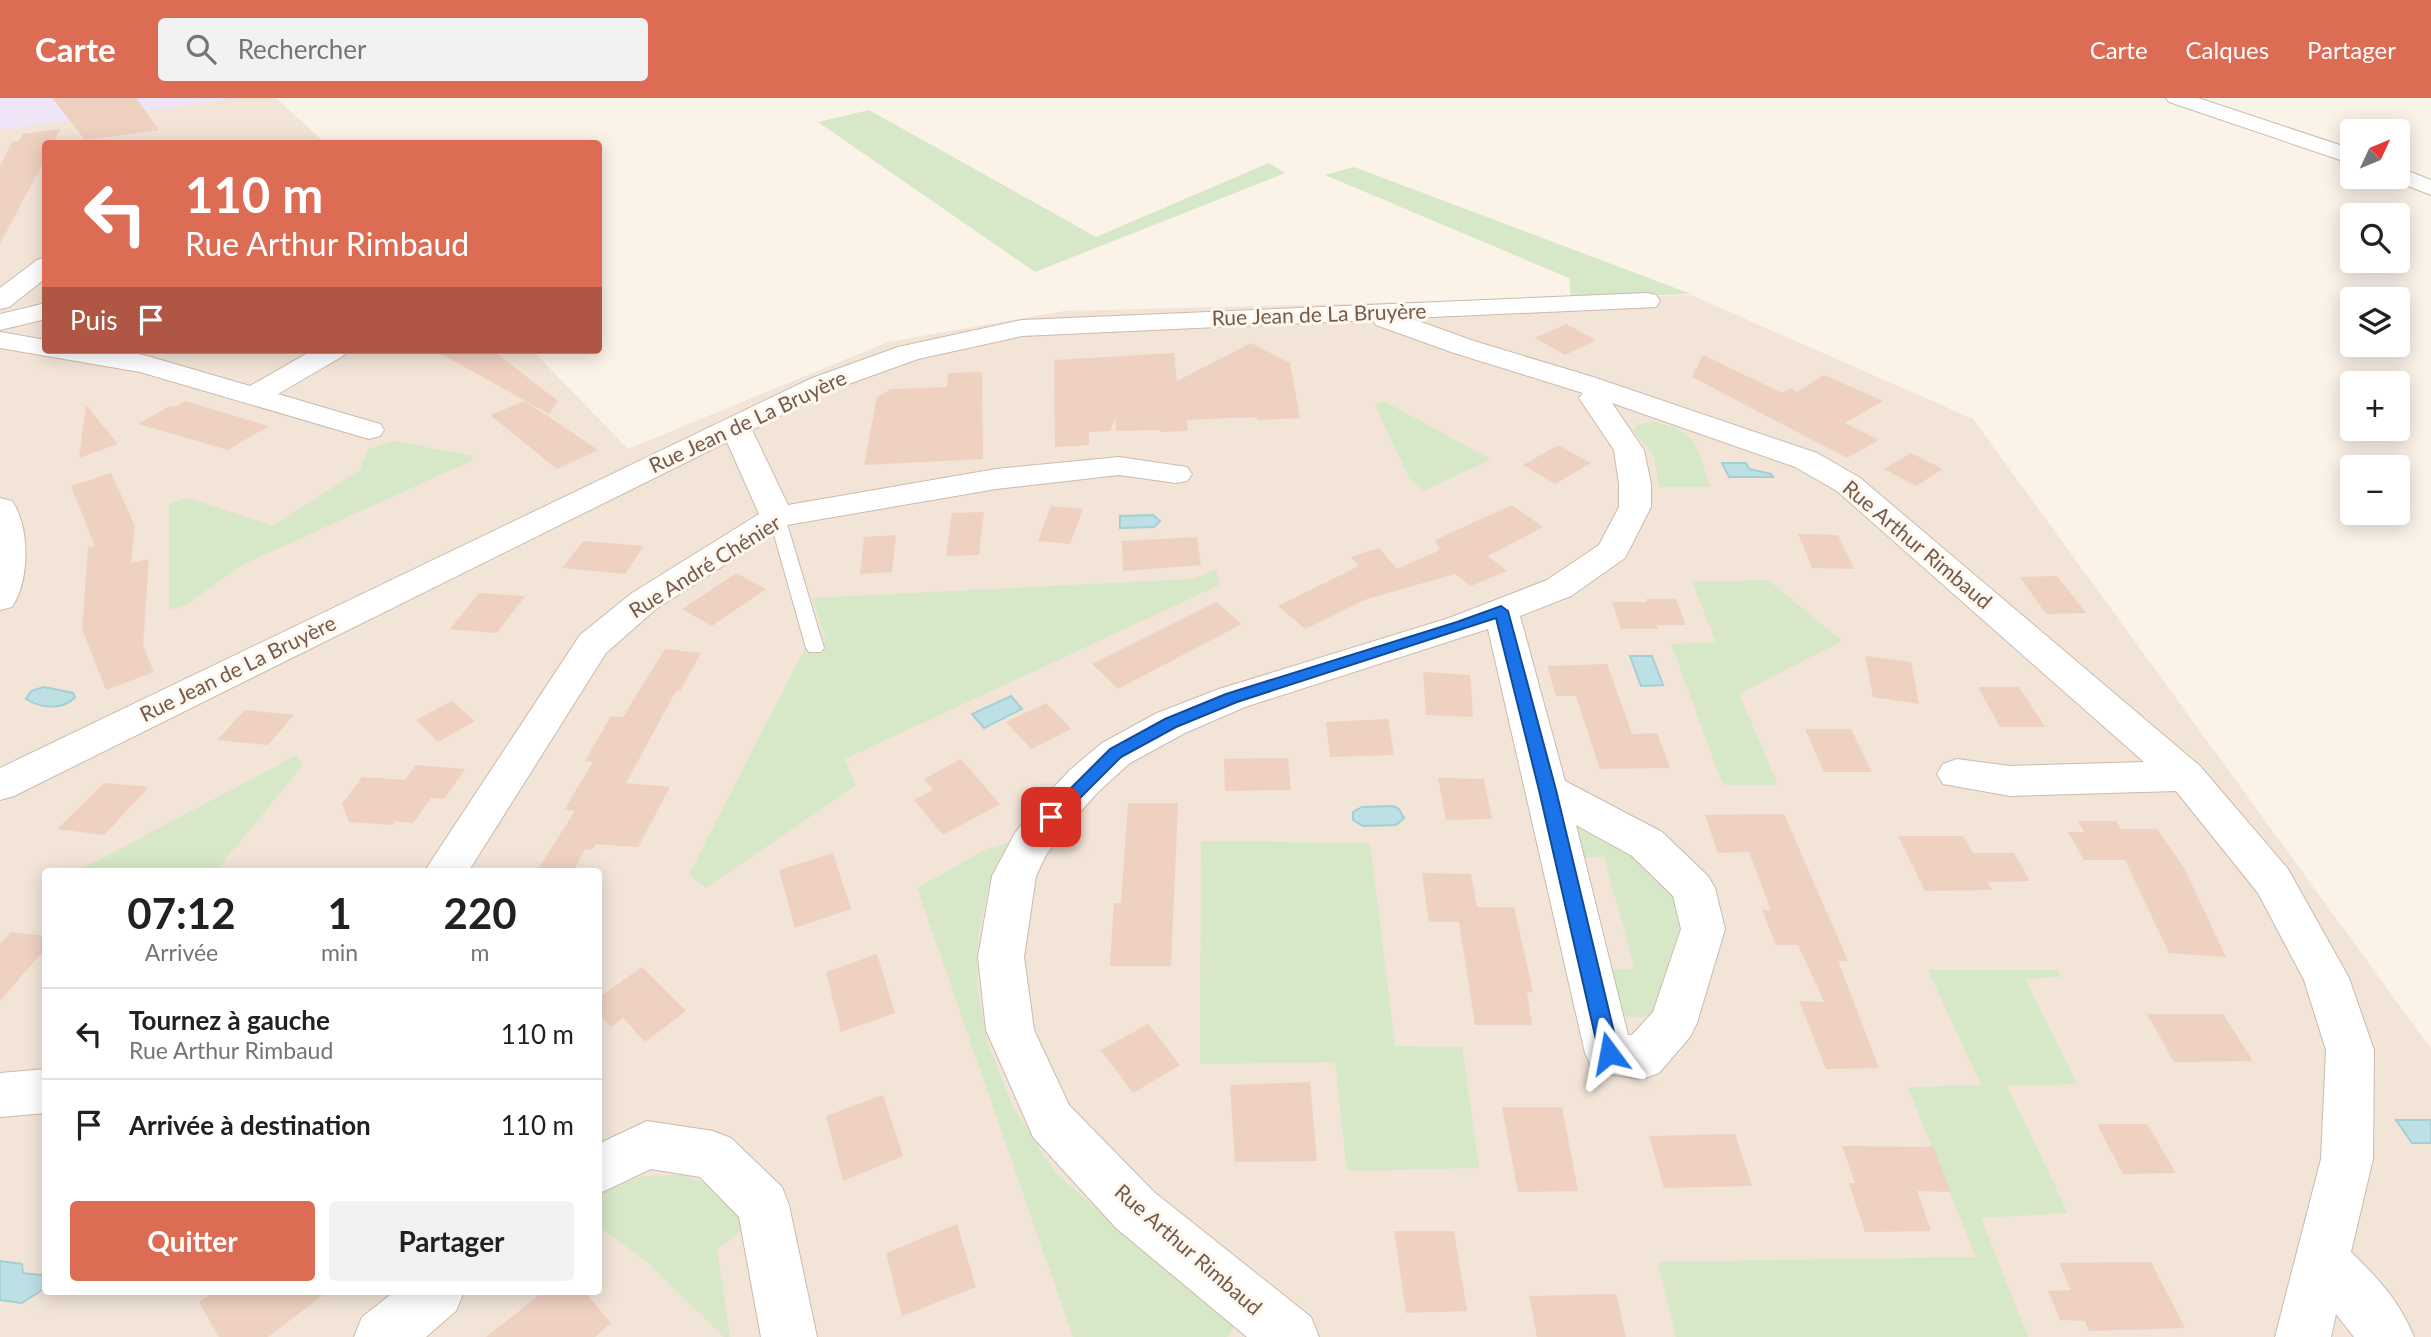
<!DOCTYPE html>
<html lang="fr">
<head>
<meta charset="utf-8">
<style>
  :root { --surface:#fff; --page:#f2f2f2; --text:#202124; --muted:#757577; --line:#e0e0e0; --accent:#dd6c55 }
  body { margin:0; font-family:Lato,sans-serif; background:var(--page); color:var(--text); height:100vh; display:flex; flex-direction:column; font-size:26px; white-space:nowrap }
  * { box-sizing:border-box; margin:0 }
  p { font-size:23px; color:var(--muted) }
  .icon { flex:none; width:38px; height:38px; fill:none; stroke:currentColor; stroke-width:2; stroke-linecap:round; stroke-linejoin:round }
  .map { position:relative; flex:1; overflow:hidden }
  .details { position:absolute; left:42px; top:770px; width:560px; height:427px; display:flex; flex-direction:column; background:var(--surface); border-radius:7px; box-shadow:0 4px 18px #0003 }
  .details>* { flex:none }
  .top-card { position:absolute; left:42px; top:42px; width:560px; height:214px; border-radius:7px; box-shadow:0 4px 18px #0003; background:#dd6c55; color:#fff; overflow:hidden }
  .needle { width:46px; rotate:46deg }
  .tools { position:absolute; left:2340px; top:21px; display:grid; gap:14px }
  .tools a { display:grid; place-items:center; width:70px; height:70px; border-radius:7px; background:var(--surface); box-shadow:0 4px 18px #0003; font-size:35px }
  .pin { position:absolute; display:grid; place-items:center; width:60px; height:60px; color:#fff; margin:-30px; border-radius:14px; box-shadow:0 4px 10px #0006 }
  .me { position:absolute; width:77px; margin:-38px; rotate:347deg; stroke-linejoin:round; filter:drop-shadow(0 0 5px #0008) }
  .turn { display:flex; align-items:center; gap:24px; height:147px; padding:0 28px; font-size:32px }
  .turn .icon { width:91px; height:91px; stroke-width:2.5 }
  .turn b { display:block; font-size:49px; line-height:60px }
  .then { display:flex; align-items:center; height:66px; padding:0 28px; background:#0003; gap:14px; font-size:26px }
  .eta { display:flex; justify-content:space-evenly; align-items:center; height:119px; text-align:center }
  .eta b { font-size:42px; font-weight:700; line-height:49px }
  .cta { display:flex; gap:14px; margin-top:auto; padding:14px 28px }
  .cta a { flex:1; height:80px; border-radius:7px; background:var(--accent); color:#fff; font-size:28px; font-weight:700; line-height:80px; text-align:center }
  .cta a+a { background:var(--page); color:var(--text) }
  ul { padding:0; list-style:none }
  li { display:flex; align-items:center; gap:21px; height:91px; padding:0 28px; border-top:2px solid var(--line) }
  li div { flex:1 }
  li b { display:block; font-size:26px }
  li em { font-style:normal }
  header { display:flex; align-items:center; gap:42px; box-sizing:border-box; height:98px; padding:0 35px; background:var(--accent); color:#fff }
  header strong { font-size:33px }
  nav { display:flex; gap:38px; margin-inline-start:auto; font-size:24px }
  .search { width:490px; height:63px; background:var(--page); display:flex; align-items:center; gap:18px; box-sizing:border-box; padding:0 24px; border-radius:7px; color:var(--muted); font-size:26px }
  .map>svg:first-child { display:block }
</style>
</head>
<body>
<header>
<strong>Carte</strong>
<div class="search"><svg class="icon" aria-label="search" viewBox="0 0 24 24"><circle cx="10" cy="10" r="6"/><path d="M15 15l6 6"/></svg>Rechercher</div>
<nav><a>Carte</a><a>Calques</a><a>Partager</a></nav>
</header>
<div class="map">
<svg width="2431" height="1239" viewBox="0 0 2431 1239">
  <rect width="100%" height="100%" fill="#fbf2e8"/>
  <path fill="#f2e4d7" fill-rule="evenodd" d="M0 0H276L325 45 46 46V252H532L628 351 888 244 1064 213 1691 197 1973 321 2431 951V1239H0ZM46 774H598V1194H46Z"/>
  <path fill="#efe4f8" d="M0 0H239L0 32Z"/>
  <path fill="#d6e8c7" d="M869 12 1096 139 1269 65 1285 75 1035 174 818 24Z
    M1354 69 1691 196 1571 200 1569 180 1325 77Z
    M1383 303 1491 361 1424 393 1410 382 1375 307Z
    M1654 324C1699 332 1696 351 1711 389H1659L1654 358 1634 334 1638 326Z
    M394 343 473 358 471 363 244 466 184 508 169 512V405L188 400 273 428 360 372 367 352Z
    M1216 471 1219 487 845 661 855 688 706 790 689 776 805 550 826 543 812 500 1193 481Z
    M1768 482 1842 543 1739 596 1778 687H1723L1671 546 1716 544 1692 484Z
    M297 657 303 667 216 773H78Z
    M1591 727 1675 784 1684 835 1651 917 1637 920 1620 917 1602 872 1635 871 1604 759H1574L1571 735 1579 728Z
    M1201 743 1370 745 1395 948 1462 949 1479 1070 1347 1073 1335 964 1200 966Z
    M1010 744 989 787 978 839 977 887 988 946 1012 1007 1055 1075 1236 1227 1227 1239H1073L917 790 987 751Z
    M1928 872H2057L2061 879 2025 881 2077 986 2007 988 2068 1115 1981 1120 2028 1239H1676L1658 1164 1976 1159 1908 989 1981 987Z
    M682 1077C718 1089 730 1093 744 1130L717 1152 730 1239H724L646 1163 599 1129 601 1094 644 1078Z"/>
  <path fill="#bde0e4" stroke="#a4d0d5" stroke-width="2" d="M1722 365H1746L1749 371 1771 376 1773 379H1729Z
    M1153 417 1160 423 1154 429 1120 430V418Z
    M1630 558H1652L1663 587 1641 588Z
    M44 589 73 595 75 599C63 613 40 610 26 601L31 593Z
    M1011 598 1022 611 984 630 972 616Z
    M1393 708 1399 711 1404 720 1396 727 1363 728 1353 722V714L1362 709Z
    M2396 1022H2431V1045H2412Z
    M0 1163 22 1166 23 1175 41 1177 45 1173V1190L22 1205 0 1202Z"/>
  <path fill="#efd1c1" d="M52 0H136L159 32 85 42Z
    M60 31 53 46H46V59L0 146V68L12 44 19 43 23 36Z
    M1566 226 1596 242 1565 257 1535 240Z
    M1251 245 1290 265 1300 320 1257 322V319L1187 322 1188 333 1160 334V332L1116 333 1115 320 1110 333 1089 334V347L1055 349 1054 262 1174 255 1177 283Z
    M434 252H492L558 303 549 316Z
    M1703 257 1782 295 1790 290 1797 294 1824 277 1883 303 1845 325 1879 342 1847 360 1692 279Z
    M982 274 983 361 864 367 877 299 891 291 947 289 948 275Z
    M185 303 269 328 228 352 138 326 170 308 175 309Z
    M525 303 598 352 557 371 490 317Z
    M86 307 118 346 79 360Z
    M1558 347 1591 365 1555 386 1523 367Z
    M1911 355 1943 371 1916 388 1884 371Z
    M111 375 135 428 131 465 149 461 143 548 154 574 106 592 82 531 88 449 95 448 71 388Z
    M1512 407 1543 429 1488 458 1507 473 1471 488 1455 476 1367 501 1305 531 1278 508 1359 468 1351 459 1379 450 1397 471 1440 452 1435 442Z
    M1051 408 1083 411 1070 446 1038 443Z
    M984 414 979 457 946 458 952 415Z
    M1798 436 1838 437 1854 471 1812 470Z
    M896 437 892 474 860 476 864 439Z
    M1197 439 1201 467 1123 473 1122 443Z
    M583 443 644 448 625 476 562 470Z
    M736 475 766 491 712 528 682 511Z
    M2057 478 2086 515 2046 516 2020 479Z
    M479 495 525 498 497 535 450 531Z
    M1646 501H1676L1686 527H1656L1658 531H1621L1612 504H1647L1650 513Z
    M1216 504 1242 526 1118 591 1092 566Z
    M665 551 701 555 680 593H676L626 685 670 689 638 749 596 746 592 752 585 751 573 774H536L575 713 564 712 593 664 585 663 611 618 623 619Z
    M1865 558 1911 564 1919 606 1873 599Z
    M1607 566 1632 636 1657 635 1670 670 1600 671 1576 598H1556L1547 568Z
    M1423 574 1470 577 1473 619 1426 617Z
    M1978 589H2019L2045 629H2000Z
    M452 603 475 623 438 644 416 622Z
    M1046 605 1071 631 1031 651 1006 624Z
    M245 612 294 617 268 647 217 642Z
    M1388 621 1394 657 1330 659 1326 624Z
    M1805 631H1851L1872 674H1824Z
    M1288 660 1291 692 1225 693 1224 661Z
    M961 661 1000 706 943 737 914 702 933 692 924 681Z
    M416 667 465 671 444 701 431 700 413 725 396 723 393 727 349 724 342 706 362 679 405 682Z
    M1438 680 1484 681 1492 721 1446 722Z
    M104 685 149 689 104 737 57 731Z
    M1128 705H1178L1171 868H1110L1114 805H1121Z
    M1784 716 1848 863H1838L1879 970 1826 971 1799 903 1824 904 1798 847H1776L1762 812H1771L1749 754 1718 755 1705 717Z
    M2078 723H2116L2121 731H2157L2184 770 2226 859 2169 855 2125 762H2084L2068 734H2084Z
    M1898 738H1963L1973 755H2014L2030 783 1988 784 1992 792 1925 793Z
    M833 755 851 811 795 830 779 772Z
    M1422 775 1471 776 1477 809H1514L1533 894H1527L1532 927H1475L1459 824H1429Z
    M11 834 46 838V850L0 903V846Z
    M877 856 895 915 841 934 826 874Z
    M642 869 686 913 645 944 623 920 611 929 598 915V900Z
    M2147 916H2223L2253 963 2174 964Z
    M1148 926 1180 967 1133 995 1101 952Z
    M1310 984 1317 1063 1235 1064 1230 987Z
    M883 997 903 1058 843 1083 826 1018Z
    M1502 1009H1562L1578 1093 1518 1094Z
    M2097 1026H2147L2176 1075 2123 1076Z
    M1735 1036 1752 1088 1664 1090 1649 1038Z
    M1842 1048 1933 1049 1951 1094 1917 1093 1931 1133 1865 1134 1849 1085H1855Z
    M957 1126 976 1189 902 1218 886 1155Z
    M1394 1133H1454L1467 1213 1406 1215Z
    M2151 1164 2185 1230 2089 1233 2085 1223 2060 1222 2048 1193 2071 1192 2059 1165Z
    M213 1194H327L268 1239H219L199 1204Z
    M543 1194H585L611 1225 595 1239H486Z
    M1616 1196 1626 1239H1537L1529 1198Z"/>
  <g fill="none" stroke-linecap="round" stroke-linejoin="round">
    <defs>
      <path id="service" d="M777 414 785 419 824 550 821 554H809L806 550 769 419Z"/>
      <path id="minor" d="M2166 0H2198L2352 51V66L2169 4Z
        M2398 69 2431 82V97L2390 81 2388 79H2398Z
        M46 159V180L9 209 0 211V190L37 162Z
        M1647 195 1656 197 1660 203 1656 209 1410 220 1474 243 1593 279 1817 355 1859 379 2200 668 2288 771 2349 880 2374 952 2373 1061 2351 1154C2378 1180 2400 1204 2414 1239H2354L2336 1216 2331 1239H2275L2321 1061 2326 952 2304 882 2258 795 2176 693 2010 698 1943 686 1937 676 1943 666 1957 661 2010 668 2144 664 1837 393 1795 369 1612 305 1644 352 1651 386V409L1625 460 1571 498 1520 518 1565 683 1662 734 1708 778 1715 790 1725 831 1697 925 1690 939 1659 975 1642 981 1609 976 1592 970 1585 955 1488 531 1245 609 1185 635 1130 665 1098 694 1066 730 1046 757 1036 778 1024 859 1034 932 1069 1007 1154 1094 1311 1219 1319 1239H1247L1116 1130 1033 1039 986 932 978 859 992 778 1015 735 1036 708 1070 672 1102 645 1157 615 1219 591 1449 520 1547 482 1599 447 1619 409V386L1614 352 1579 300 1583 295 1454 255 1376 227 1373 222 1022 238 918 261 832 292 752 332 788 407 996 371 1119 359 1187 369 1192 376 1187 383 1176 385 1119 377 996 391 787 427 656 511 606 555 468 774H424L580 537 632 495 759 416 727 344 14 698 0 702V670L812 280 898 249 1022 222ZM1576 727 1632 758 1673 798 1681 831 1653 914 1632 937H1628Z
        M46 205V221L0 232V216Z
        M0 234 46 242V252H111L144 257 250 288 313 252H347L343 258 278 296 380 326 384 332 380 338 369 341 140 274 0 250Z
        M0 400 12 403C30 429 30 482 12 509L0 512Z
        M46 971V1015L0 1019V975Z
        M647 1023 713 1033 731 1040 782 1089 789 1107 817 1239H761L739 1119 700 1079 651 1071 598 1096V1046Z
        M394 1194H464L456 1213 426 1239H354L362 1219Z"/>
    </defs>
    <use href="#service" stroke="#ccbaae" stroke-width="2"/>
    <use href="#minor" stroke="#ccbaae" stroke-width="2"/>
    <use href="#service" fill="#fff" fill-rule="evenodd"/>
    <use href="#minor" fill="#fff" fill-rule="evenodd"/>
  </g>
  <path fill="#1a73e8" stroke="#114b97" stroke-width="2" d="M1501 508 1508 513 1556 692 1619 955 1616 962 1609 964 1602 962 1599 955 1539 692 1496 520 1237 604 1176 629 1121 659 1057 723H1044L1042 719 1110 651 1165 621 1226 596 1457 524Z"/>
  <g text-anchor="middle" stroke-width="6" stroke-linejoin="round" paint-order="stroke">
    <g font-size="21" fill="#74594d" stroke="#fef7ee">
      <text transform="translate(1319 217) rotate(-2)" y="7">Rue Jean de La Bruyère</text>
      <text transform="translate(748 324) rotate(-25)" y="7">Rue Jean de La Bruyère</text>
      <text transform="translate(1917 447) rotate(40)" y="7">Rue Arthur Rimbaud</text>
      <text transform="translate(705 469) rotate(-32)" y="7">Rue André Chénier</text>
      <text transform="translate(238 571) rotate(-26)" y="7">Rue Jean de La Bruyère</text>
      <text transform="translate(1188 1152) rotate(41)" y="7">Rue Arthur Rimbaud</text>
    </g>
  </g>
</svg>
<div class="tools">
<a><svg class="needle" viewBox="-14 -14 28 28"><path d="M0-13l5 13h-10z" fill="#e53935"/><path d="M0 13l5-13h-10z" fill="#757577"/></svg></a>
<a><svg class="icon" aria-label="search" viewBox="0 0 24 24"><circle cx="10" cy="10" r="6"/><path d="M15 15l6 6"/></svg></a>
<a><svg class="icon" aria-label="layers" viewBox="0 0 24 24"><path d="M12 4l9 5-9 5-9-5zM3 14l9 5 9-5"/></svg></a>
<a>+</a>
<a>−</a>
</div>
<div class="pin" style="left:1051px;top:719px;background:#d93025"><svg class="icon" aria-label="arrive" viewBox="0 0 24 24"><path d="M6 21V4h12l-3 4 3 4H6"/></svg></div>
<svg class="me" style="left:1609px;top:955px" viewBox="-20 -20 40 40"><path d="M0-17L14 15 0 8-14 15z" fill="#1a73e8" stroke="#fff" stroke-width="4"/></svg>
<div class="top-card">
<div class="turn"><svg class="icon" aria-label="left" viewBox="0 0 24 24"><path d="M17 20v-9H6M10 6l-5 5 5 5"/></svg><div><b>110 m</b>Rue Arthur Rimbaud</div></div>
<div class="then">Puis<svg class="icon" aria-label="arrive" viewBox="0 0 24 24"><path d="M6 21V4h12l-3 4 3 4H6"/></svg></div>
</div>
<section class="details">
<div class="eta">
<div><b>07:12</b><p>Arrivée</p></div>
<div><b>1</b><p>min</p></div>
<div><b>220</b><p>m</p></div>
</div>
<ul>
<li><svg class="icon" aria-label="left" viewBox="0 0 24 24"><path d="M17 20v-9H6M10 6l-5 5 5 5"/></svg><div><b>Tournez à gauche</b><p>Rue Arthur Rimbaud</p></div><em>110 m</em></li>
<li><svg class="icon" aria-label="arrive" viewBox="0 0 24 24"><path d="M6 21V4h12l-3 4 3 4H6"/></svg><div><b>Arrivée à destination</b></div><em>110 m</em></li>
</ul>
<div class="cta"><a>Quitter</a><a>Partager</a></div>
</section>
</div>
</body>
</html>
